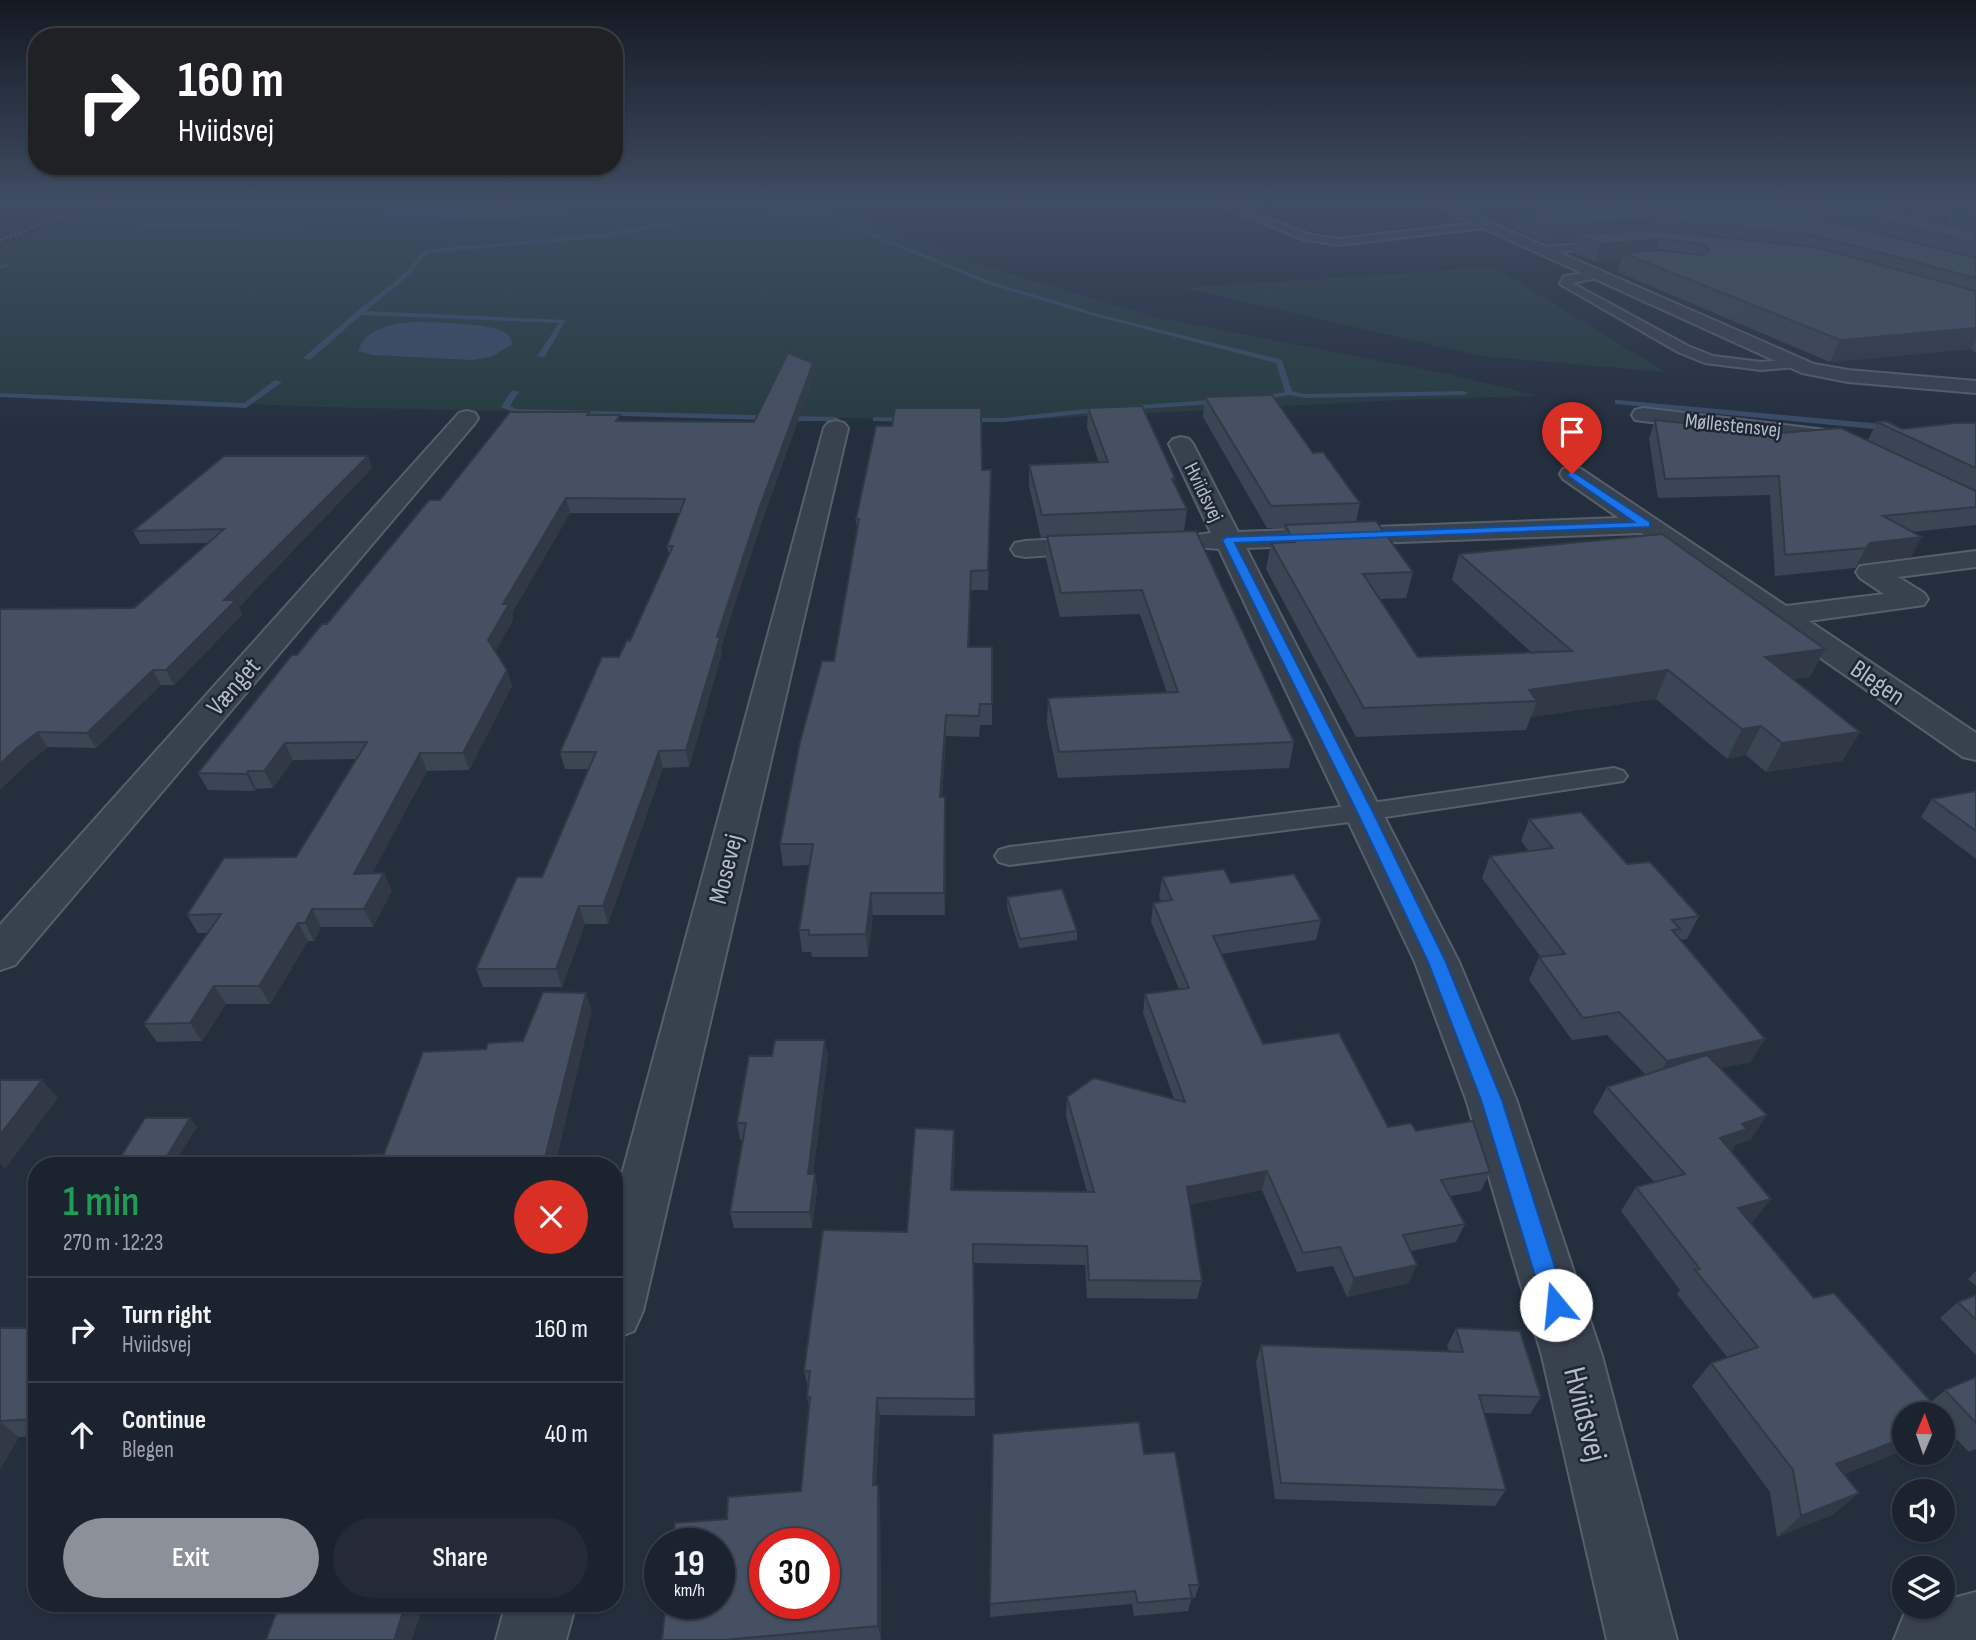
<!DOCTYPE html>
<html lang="en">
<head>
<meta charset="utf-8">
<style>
  :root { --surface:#1b232e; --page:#242b36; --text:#f1f3f6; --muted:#a0a4aa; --line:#39404a; --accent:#8c9099 }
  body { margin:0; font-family:"Sofia Sans Condensed",sans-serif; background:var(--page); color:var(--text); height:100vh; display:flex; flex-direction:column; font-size:26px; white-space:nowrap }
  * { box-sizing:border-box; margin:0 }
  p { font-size:23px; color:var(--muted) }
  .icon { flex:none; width:38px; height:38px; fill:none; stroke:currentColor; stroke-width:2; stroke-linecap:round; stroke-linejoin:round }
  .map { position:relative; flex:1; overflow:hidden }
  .drawer { position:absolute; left:28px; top:1157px; width:595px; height:455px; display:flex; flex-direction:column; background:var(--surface); border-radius:28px; box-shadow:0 2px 5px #0004,0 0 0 2px var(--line) }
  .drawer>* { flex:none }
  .banner { position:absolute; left:28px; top:28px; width:595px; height:147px; border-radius:28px; box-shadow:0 2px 5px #0004,0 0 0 2px var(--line); background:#202124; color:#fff; overflow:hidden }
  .needle { width:46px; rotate:2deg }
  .tools { position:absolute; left:1892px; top:1402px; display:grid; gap:14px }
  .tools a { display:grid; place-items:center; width:63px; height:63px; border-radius:50%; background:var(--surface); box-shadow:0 2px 5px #0004,0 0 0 2px var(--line); font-size:35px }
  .speed { position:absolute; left:644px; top:1528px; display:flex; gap:14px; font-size:35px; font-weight:700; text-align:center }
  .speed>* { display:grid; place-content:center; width:91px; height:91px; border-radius:50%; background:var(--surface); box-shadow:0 2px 5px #0004,0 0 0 2px var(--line); line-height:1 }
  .speed small { font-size:18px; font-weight:400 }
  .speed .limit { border:10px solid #d22; background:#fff; color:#111 }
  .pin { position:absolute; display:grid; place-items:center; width:60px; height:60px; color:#fff; margin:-72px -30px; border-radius:50% 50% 50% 0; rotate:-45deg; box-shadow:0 0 7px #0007 }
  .pin .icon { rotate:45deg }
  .me { position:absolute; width:77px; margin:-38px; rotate:343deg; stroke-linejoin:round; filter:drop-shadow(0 0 5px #0008) }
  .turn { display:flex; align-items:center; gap:24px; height:147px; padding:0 35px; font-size:32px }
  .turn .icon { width:91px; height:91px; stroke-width:2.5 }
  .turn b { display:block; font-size:49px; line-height:60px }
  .round { display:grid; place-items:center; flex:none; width:74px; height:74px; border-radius:37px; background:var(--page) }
  .headline { display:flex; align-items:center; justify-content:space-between; height:119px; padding:0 35px }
  h1 { font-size:42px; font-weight:600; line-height:52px; color:#1e9e55 }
  .primary-button { display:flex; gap:14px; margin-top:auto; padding:14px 35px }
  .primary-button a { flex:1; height:80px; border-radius:42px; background:var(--accent); color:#fff; font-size:28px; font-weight:600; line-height:80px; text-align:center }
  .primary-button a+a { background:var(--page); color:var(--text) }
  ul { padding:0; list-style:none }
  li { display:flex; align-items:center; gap:21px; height:105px; padding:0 35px; border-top:2px solid var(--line) }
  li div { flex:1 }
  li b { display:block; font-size:26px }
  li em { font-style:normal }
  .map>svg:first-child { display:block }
</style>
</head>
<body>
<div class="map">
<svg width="1976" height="1640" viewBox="0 0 1976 1640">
  <rect width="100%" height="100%" fill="#242f3e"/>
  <path fill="#263c3f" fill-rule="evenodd" d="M0 202H63L22 213 0 210Z
    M116 202H570L527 209 393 207 372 214 377 219 171 222 133 228 399 221 448 222 547 217 643 202H761L743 204C760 219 811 217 835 219L832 211 809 202H827L968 261 1154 317 1448 374 1539 396 1421 399 998 421 317 407 0 393V248ZM438 322 458 360 438 356 373 355 371 333 400 324Z
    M873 202H1078L1097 205 925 218 914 217Z
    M1448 202H1626L1491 218 1479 216Z
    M1494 267 1665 372 1481 356 1184 288Z"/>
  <path fill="#394c67" d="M570 202H643L578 213 511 220 132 228 171 222 374 219 372 214 393 207 527 209Z
    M761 202H809L843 216 835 219 769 214 741 206Z
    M413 322C431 322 495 323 507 334 510 336 511 340 513 344L491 357 472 360 373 355 358 351C366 328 391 324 413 322Z"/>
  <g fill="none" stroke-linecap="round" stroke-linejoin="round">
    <path fill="#394c67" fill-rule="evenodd" d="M214 202H221L171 222 141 229 138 227 167 220Z
      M764 202H773L671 226 609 237 428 253 407 277 366 311 566 320 544 358 537 356 559 323 361 315 310 360 303 358 356 312 403 275 424 250 609 233Z
      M788 202H795L992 282 1102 315 1282 360 1292 391 1304 394 1464 391 1468 393 1464 395 1304 398 1289 395 1252 402V398L1285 392 1276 363 1098 317 988 284Z
      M8 263 10 266 0 269V265Z
      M275 380 282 382 246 408 0 397V393L244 403Z
      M512 390 519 392 510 406 517 409 836 417 840 419 836 421H796L516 413 501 407Z
      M1224 399 1228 401 1227 403 1125 410 1121 408 1125 406Z
      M1618 400 1894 425 1898 428 1894 431 1615 404V400Z
      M1105 407H1108V411L1003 422H965L961 420 965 418H1003Z
      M873 417 910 418 914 420 910 422 876 421H873Z"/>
    <defs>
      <path id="service" d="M1214 202H1227L1308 234 1338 239 1484 222 1489 225 1484 228 1338 245 1302 239Z
        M1611 242 1616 245 1615 247 1540 253 1534 250 1540 247Z
        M1598 271 1604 275 1602 277 1572 283 1688 346 1713 356 1761 362 1796 359 1803 363 1796 367 1761 370 1705 363 1678 352 1560 284 1564 276Z
        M1614 768 1623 771 1627 776 1623 781 1365 820 1009 865 999 862 995 856 999 850 1009 847 1365 804Z"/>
      <path id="minor" d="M1426 202H1444L1814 364 1848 370 1976 381V393L1848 382 1802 373Z
        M1636 202H1667L1660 206 1589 218 1582 214 1589 210Z
        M1643 408 1842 432 1850 434 1854 439 1850 444 1842 446 1635 420 1632 415 1635 410Z
        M467 411 475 413 478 418 475 423 15 965 0 970V925L459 413Z
        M836 421 844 423 848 428 643 1311 634 1331 614 1339V1204L824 428 828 423Z
        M1181 437 1189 439 1193 444 1238 532 1619 518 1563 479 1560 474 1563 469 1572 467 1581 469 1786 606 1884 594 1860 578 1856 572 1860 566 1976 551V567L1898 577 1924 593 1928 599 1924 605 1809 621 1976 733V760L1963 757 1641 533 1246 548 1459 962 1516 1099 1602 1356 1677 1640H1607L1542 1356 1466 1099 1415 962 1219 549 1196 547 1192 541 1196 535 1211 533 1169 444 1173 439Z
        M1100 537 1110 539 1114 545 1110 551 1025 557 1015 555 1011 549 1015 543 1025 541Z
        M1976 1592V1640H1894L1904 1615 1925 1606H1942V1601Z
        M506 1603H576L566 1640H496Z"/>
      <path id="secondary" d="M1754 202H1777L1830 216 1833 219 1825 224 1756 205Z"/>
    </defs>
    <use href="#service" stroke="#565f6c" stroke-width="4"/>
    <use href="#minor" stroke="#565f6c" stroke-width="4"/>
    <use href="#secondary" stroke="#565f6c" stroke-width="4"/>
    <use href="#service" fill="#38414e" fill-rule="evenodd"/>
    <use href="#minor" fill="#38414e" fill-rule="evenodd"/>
    <use href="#secondary" fill="#465061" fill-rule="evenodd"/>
    <path stroke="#5a6575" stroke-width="2.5" stroke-dasharray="2.5 2.5" stroke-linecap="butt" d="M0 240 101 202"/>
  </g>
  <path fill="#3b4654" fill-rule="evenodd" d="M1775 202H1976V353L1971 349 1830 362 1617 272 1621 260 1595 262 1573 253 1576 242 1550 244 1516 229 1521 212 1773 207ZM1942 218H1948L1945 225 1939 223Z
    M813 363 814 376 760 527 721 647 722 653 689 767 663 768 608 924H585L562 987H483L476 969 542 877 588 769H565L560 752 630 641 669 555 667 546 680 513H570L512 613 513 620 495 652 507 670 512 686 469 770 427 771 372 873 392 891 373 927H321L314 941H308L270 1004H226L202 1041 157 1042 144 1024 208 933H198L187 915 296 857 356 759 293 760 273 788 256 789 255 791 208 790 198 773 297 655 327 624 440 500 589 412 590 415 621 421 754 422Z
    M1205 397 1313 453 1360 503 1356 522 1413 572 1406 598 1380 599 1418 657 1532 653 1452 580 1459 554 1810 677 1793 679 1860 732 1842 761 1766 772 1746 755 1727 759 1656 699 1531 717 1526 730 1356 737 1266 569 1271 543 1281 542 1284 528H1267L1203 417Z
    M1088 408 1175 478 1174 483 1187 509 1184 531 1294 742 1289 768 1058 778 1047 723 1048 698 1167 693 1140 614 1060 617 1046 559 1047 537 1041 538 1029 486V465L1099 463 1087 428Z
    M1655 420 1780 433 1868 440 1877 422 1902 429 1976 423V525L1913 532 1911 557 1860 563 1855 568 1775 576 1770 495 1658 498 1649 438Z
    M368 456 372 468 239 607 242 615 174 685H161L96 748 48 747 28 763 0 609 134 608 208 543 140 544 133 531Z
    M982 470 991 487 988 590H971L969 647H992V725H980L979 737 946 736 942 797 946 818 945 915H873L868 957H812L811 952H802L799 930 809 865 783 866 780 844 834 661 857 531 856 519Z
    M1976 791V859L1921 817 1932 799Z
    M1529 819 1627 864 1699 916 1687 939 1680 940 1765 1039 1750 1062 1720 1068 1767 1115 1750 1140 1735 1145 1731 1152 1752 1223 1751 1224 1814 1298 1931 1402 1945 1390 1976 1377V1449L1969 1452 1943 1425 1942 1426V1414H1904V1450L1844 1474 1834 1514 1777 1537 1770 1492 1692 1386 1711 1363 1727 1357 1677 1294 1680 1290 1621 1211 1636 1187 1654 1182 1593 1112 1607 1087 1646 1075 1607 1035 1572 1040 1529 980 1539 957H1541L1482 878 1490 856 1529 851 1521 841Z
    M1162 877 1231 883 1321 920 1316 940 1221 954 1263 1044 1388 1127 1416 1131 1490 1172 1481 1191 1450 1196 1465 1224 1456 1242 1411 1251 1409 1283 1347 1297 1333 1266 1297 1272 1262 1190 1190 1204 1202 1281 1197 1299 1087 1298 1085 1265 974 1263 975 1416 880 1415 876 1485 880 1501 881 1640H662L727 1519 801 1491 809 1407 807 1397 808 1387 804 1371 907 1232 955 1149 953 1190 1087 1192 1066 1116 1067 1097 1174 1099 1143 1013 1145 994 1179 989 1151 922 1153 903 1162 902 1159 897Z
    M1007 897 1077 931V940L1019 948 1007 907Z
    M828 1056 813 1174H815L817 1190 812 1228H734L730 1212 743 1140H740L737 1123Z
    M1976 1271V1286L1968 1279Z
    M1976 1295V1355L1940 1318 1958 1302Z
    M0 1328H37V1436L19 1437 0 1469Z
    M1456 1328 1541 1397 1530 1414 1484 1413 1506 1490 1495 1506 1275 1499 1256 1362 1261 1345 1449 1351 1447 1346Z
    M993 1434 1144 1454 1199 1585 1195 1598H1192L1188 1611 1134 1616 1132 1604 990 1617Z"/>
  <path fill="#303945" d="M1885 202H1889L1884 214 1880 205Z
    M1649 219 1643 236 1578 235 1576 242 1550 244 1555 226Z
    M1660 239 1653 257 1623 253 1621 260 1595 262 1601 244Z
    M1976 328V340L1971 349 1830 362 1840 340Z
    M813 363 814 376 760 527 721 647 722 653 689 767 686 750 717 637 758 512Z
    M368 456 372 468 239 607 242 615 174 685 166 670 224 600Z
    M566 498 570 513 512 613 513 620 493 656 488 640 503 604Z
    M1922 537 1911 557 1860 563 1855 568 1866 548 1870 543Z
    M971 571V590L968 667V647Z
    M1825 649 1810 677 1751 685 1765 657Z
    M153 670 161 685 96 748 87 733Z
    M507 670 512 686 469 770 463 753Z
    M1668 670 1656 699 1531 717 1537 701 1529 690Z
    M946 715V736L941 818 940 797Z
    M1761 726 1746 755 1727 759 1742 729Z
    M38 732 48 747 28 763 0 790V764L17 748Z
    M1860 732 1842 761 1766 772 1782 743Z
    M285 743 293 760 273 788 264 771Z
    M659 751 663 768 608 924 603 906Z
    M420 753 427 771 363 891 354 874Z
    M248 771 256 789 255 791 246 774Z
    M945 797 946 818 945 915 944 893Z
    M384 873 392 891 373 927 364 909Z
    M871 893 873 915 868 957 866 934Z
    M579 906 585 924 562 987 556 969Z
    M312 909 321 927 314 941 305 923Z
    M298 923 308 941 270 1004 259 986Z
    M214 986 226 1004 202 1041 190 1023Z
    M586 993 592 1011 555 1166H543Z
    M1765 1039 1750 1062 1654 1083 1667 1061Z
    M825 1040 828 1056 811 1190 808 1174Z
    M42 1080 58 1098 5 1169 0 1163V1135Z
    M1767 1115 1750 1140 1735 1145 1730 1154 1720 1138 1742 1124Z
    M190 1118 197 1127 173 1166H161Z
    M954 1130 955 1149 952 1209 951 1190Z
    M1267 1171 1262 1190 1184 1206 1187 1187Z
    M815 1174 817 1190 812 1228 810 1212Z
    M1771 1199 1752 1223 1720 1232 1738 1208Z
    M1417 1265 1409 1283 1347 1297 1354 1278Z
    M877 1398 880 1415 875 1502 873 1485Z
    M0 1422 19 1437 0 1469Z
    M1904 1438V1450L1812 1486 1836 1464Z
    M878 1485 880 1501 881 1640 878 1626Z
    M1859 1493 1834 1514 1777 1537 1801 1516Z
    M406 1603H424L412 1640H394Z"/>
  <path fill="#455162" stroke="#303945" stroke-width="2" fill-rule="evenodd" d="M1697 202H1752L1976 258V278L1817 236 1649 219 1555 226 1521 212Z
    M1807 202H1885L1880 205 1885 210 1976 232V243Z
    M1908 202H1948L1941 208 1945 211Z
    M1950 212H1976V219Z
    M1649 230 1815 247 1976 291V328L1840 340 1623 253 1659 250 1702 255 1710 250 1703 244 1660 239 1601 244 1578 235Z
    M788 353 813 363 758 512 717 637H720L686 750 659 751 603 906H579L556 969H476L517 877H542L596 752H560L602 657H619L627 640 630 641 673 546H667L685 499 566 498 503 604H509L488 640 507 670 463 753H420L354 874 384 873 364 909H312L305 923H298L259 986H214L190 1023 144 1024 221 914 187 915 224 858 296 857 367 742 285 743 264 771H248L246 774 198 773 292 655H297L322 624H327L429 500H440L510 412H589L587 415H620L616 421 754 422Z
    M1272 395 1313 453 1323 452 1360 503 1271 506 1205 397Z
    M1142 406 1175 478 1172 479 1187 509 1042 515 1029 465 1108 462 1088 408Z
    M895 408H981L982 470H991L988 570 971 571 968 647H992V704H980L979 716 946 715 940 797H945L944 893H871L866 934 809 935V930H799L813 844H780L800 742 822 661H834L859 519H856L876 426H892Z
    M1655 420 1780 433 1841 428 1976 491V507L1883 516 1922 537 1870 543 1866 548 1785 555 1779 476 1665 479Z
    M1886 421 1902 429 1955 423H1976V468L1877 422Z
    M224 456H368L224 600H236L166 670H153L87 733 38 732 17 748 0 764V609L134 608 224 529 133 531Z
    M1376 521 1413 572 1363 574 1418 657 1572 651 1459 554 1662 534 1825 649 1765 657 1860 732 1782 743 1761 726 1742 729 1668 670 1529 690 1537 701 1364 708 1271 543 1295 542 1285 525Z
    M1196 531 1294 742 1059 752 1048 698 1178 692 1142 590 1061 593 1047 536Z
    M1976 791V831L1932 799Z
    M1581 812 1627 864 1650 862 1699 916 1672 920 1680 929 1672 930 1765 1039 1667 1061 1619 1012 1583 1018 1539 957 1565 954 1490 856 1553 848 1529 819Z
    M1224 869 1231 883 1294 874 1321 920 1213 936 1263 1044 1339 1033 1388 1127 1411 1123 1416 1131 1473 1121 1490 1172 1441 1180 1465 1224 1403 1235 1417 1265 1354 1278 1340 1247 1303 1253 1267 1171 1187 1187 1202 1281 1089 1280 1087 1246 973 1244 975 1399 877 1398 873 1485H878V1626L724 1640H662L666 1603H719V1544H673L675 1523 727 1519 728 1497 801 1491 810 1397H807L810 1371H804L823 1230 907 1232 915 1128 954 1130 951 1190 1094 1192 1067 1097 1094 1078 1185 1102 1145 994 1189 988 1153 903 1172 900 1162 877ZM765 1544H824V1603H765Z
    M1062 889 1077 931 1020 939 1007 897Z
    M543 992 586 993 543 1166H284L287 1160 384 1154 423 1052 486 1049 488 1043 523 1041Z
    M775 1040H825L808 1174H815L810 1212H730L746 1123H737L749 1056H772Z
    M1707 1055 1767 1115 1742 1124 1747 1129 1720 1138 1771 1199 1738 1208 1814 1298 1834 1293 1942 1414H1904V1438L1836 1464 1859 1493 1801 1516 1793 1470 1711 1363 1758 1347 1695 1270 1700 1269 1636 1187 1685 1174 1607 1087Z
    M0 1080H42L0 1135Z
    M145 1118H190L161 1166H115Z
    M1976 1295V1320L1958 1302Z
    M0 1328H37V1419L0 1421Z
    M1456 1328 1520 1331 1541 1397 1479 1395 1506 1490 1281 1483 1261 1345 1463 1352Z
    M1976 1377V1423L1945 1390Z
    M1942 1415 1948 1421 1942 1423Z
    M1139 1422 1144 1454 1175 1452 1199 1585H1189L1192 1598 1138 1603 1135 1591 990 1604 993 1434Z
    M280 1603H406L394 1640H266Z"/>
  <linearGradient id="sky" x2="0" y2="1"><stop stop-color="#141a22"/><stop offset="0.47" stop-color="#3f4d63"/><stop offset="1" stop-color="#3f4d63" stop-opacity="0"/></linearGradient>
  <rect width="1976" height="431" fill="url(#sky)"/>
  <path fill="#1a73e8" stroke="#114b97" stroke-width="2" d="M1572 471 1650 522V527L1235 543 1373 812 1446 962 1502 1100 1567 1305 1564 1313 1556 1316 1547 1313 1544 1305 1481 1100 1428 962 1357 812 1222 540 1227 537 1634 522 1568 476 1567 474Z"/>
  <g text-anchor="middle" stroke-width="5" stroke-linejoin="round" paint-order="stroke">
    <g font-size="21" fill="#b4bcc9" stroke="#1d2633">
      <text transform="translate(1733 425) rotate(6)" y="7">Møllestensvej</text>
      <text transform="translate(1204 492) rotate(64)" y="7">Hviidsvej</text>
    </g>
    <g font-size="26" fill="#b4bcc9" stroke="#1d2633">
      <text transform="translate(1878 682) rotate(34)" y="9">Blegen</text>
      <text transform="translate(233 686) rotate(-49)" y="9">Vænget</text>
      <text transform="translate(725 869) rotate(-76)" y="9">Mosevej</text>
    </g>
    <g font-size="32" fill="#b4bcc9" stroke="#1d2633">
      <text transform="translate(1586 1414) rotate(76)" y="11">Hviidsvej</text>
    </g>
  </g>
</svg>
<div class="tools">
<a><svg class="needle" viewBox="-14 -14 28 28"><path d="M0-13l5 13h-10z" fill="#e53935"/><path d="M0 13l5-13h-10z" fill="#a0a4aa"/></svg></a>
<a><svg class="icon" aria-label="sound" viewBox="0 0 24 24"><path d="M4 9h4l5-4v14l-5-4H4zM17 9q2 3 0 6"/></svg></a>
<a><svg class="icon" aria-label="layers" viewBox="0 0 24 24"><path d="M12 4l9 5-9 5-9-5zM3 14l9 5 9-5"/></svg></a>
</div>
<div class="speed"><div>19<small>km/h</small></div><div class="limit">30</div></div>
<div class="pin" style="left:1572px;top:474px;background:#d93025"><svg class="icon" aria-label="arrive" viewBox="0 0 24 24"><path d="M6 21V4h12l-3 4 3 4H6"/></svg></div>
<svg class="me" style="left:1556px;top:1305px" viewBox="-20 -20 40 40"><circle r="19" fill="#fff"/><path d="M0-13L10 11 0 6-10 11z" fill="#1a73e8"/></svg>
<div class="banner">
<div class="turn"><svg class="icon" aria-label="right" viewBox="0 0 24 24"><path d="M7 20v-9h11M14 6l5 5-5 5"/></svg><div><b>160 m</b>Hviidsvej</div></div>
</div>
<section class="drawer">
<div class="headline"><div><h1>1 min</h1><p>270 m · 12:23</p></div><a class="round" style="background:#d93025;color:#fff"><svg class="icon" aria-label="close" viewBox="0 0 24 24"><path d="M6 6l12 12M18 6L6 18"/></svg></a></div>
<ul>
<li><svg class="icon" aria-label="right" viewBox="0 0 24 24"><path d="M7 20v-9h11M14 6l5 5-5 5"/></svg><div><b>Turn right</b><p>Hviidsvej</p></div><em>160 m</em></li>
<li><svg class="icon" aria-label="ahead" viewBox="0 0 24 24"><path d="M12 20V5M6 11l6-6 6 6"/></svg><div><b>Continue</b><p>Blegen</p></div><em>40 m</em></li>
</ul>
<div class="primary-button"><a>Exit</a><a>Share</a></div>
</section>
</div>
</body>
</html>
